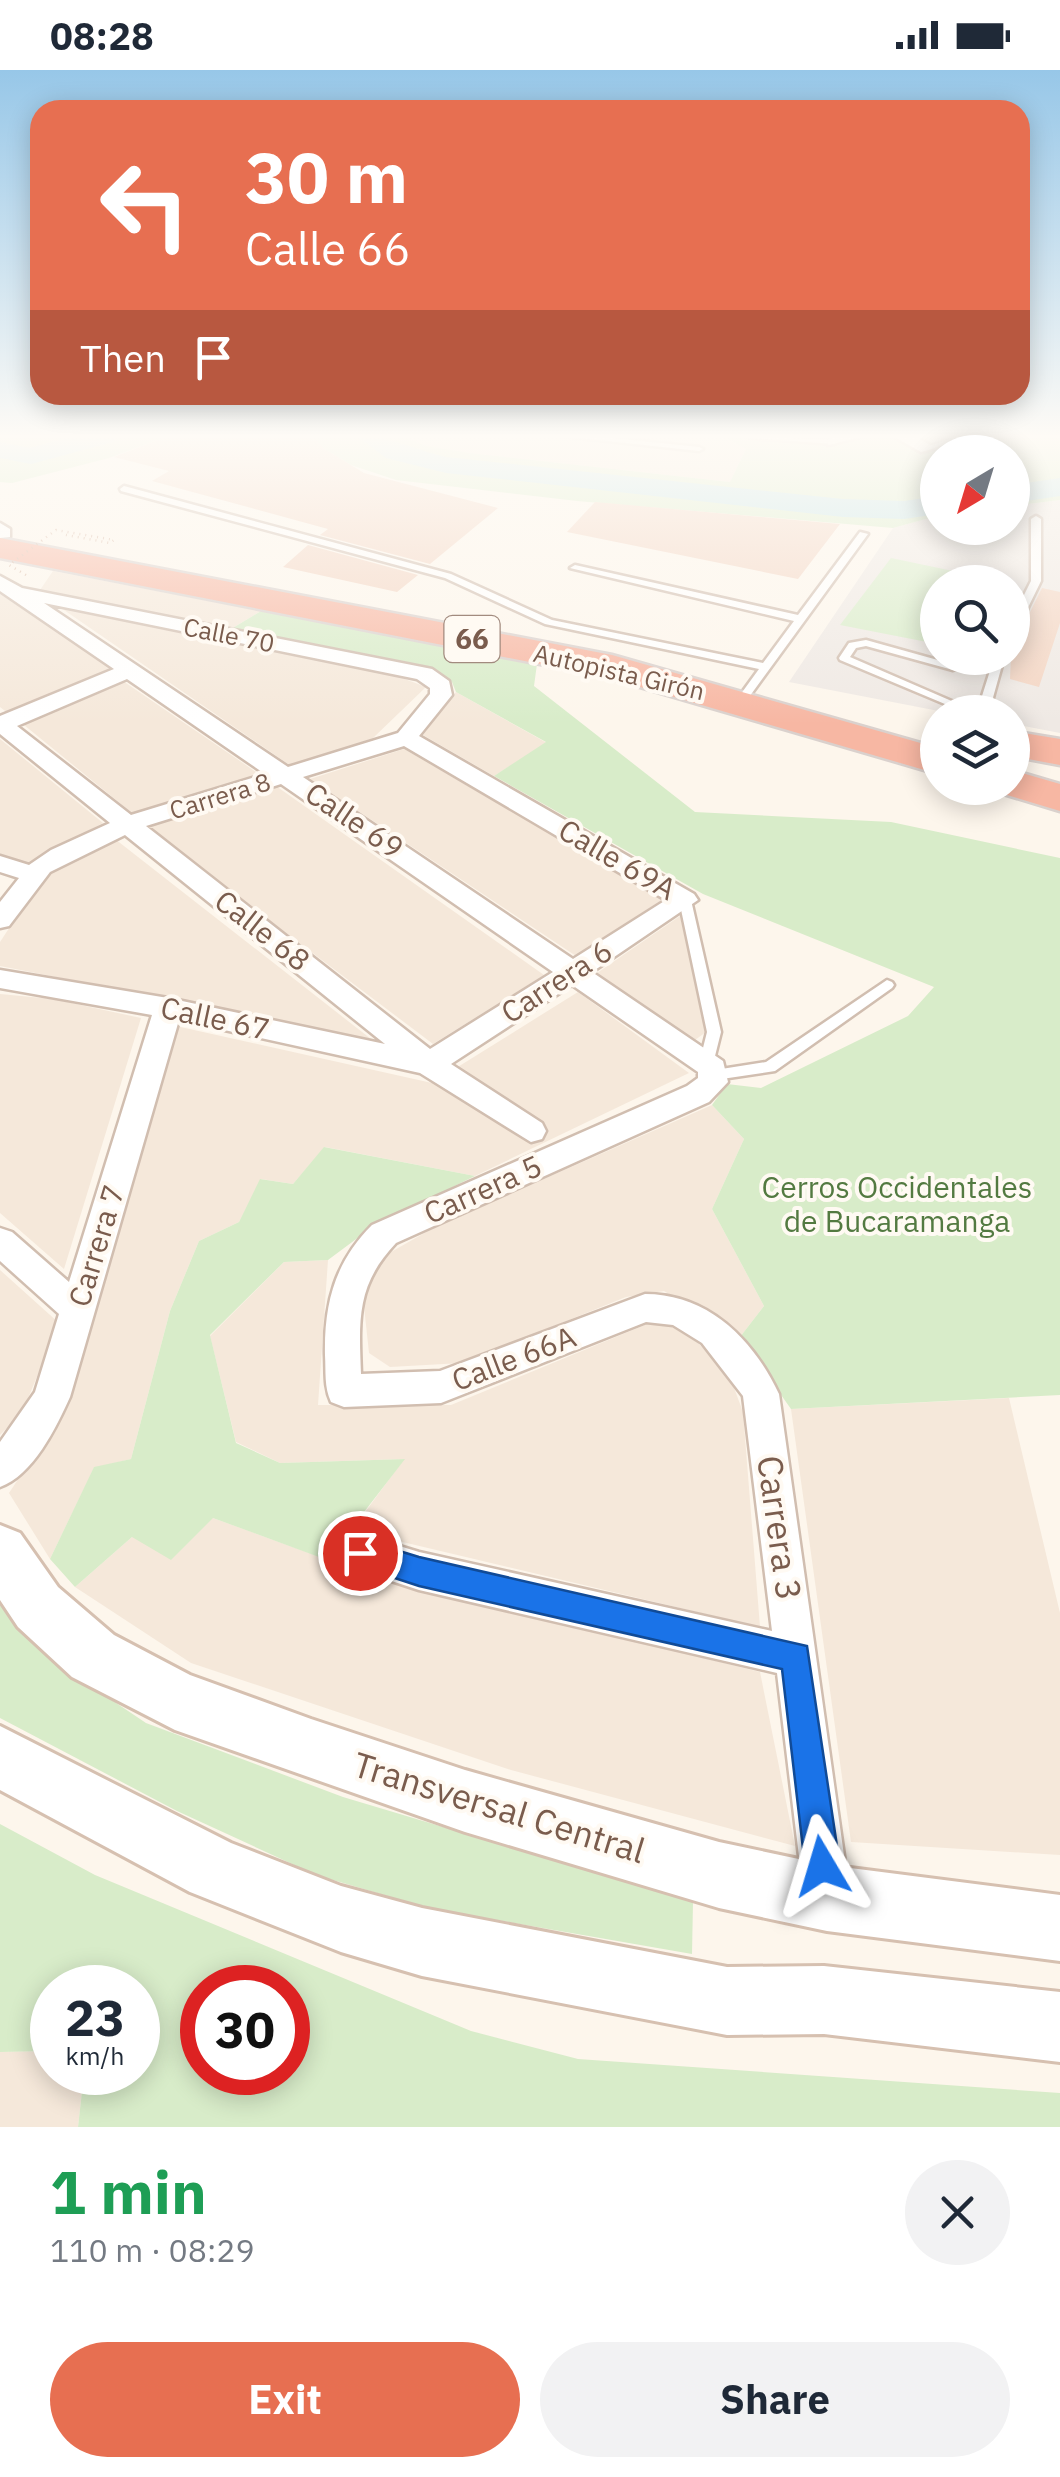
<!DOCTYPE html>
<html lang="en">
<head>
<meta charset="utf-8">
<style>
  :root { --surface:#fff; --page:#f2f2f3; --text:#1f2937; --muted:#747a83; --accent:#e76f51 }
  body { margin:0; font-family:"IBM Plex Sans",sans-serif; background:var(--page); color:var(--text); height:100vh; display:flex; flex-direction:column; font-size:38px; white-space:nowrap }
  * { box-sizing:border-box; margin:0 }
  p { font-size:32px; color:var(--muted) }
  .icon { flex:none; width:55px; height:55px; fill:none; stroke:currentColor; stroke-width:2; stroke-linecap:round; stroke-linejoin:round }
  .map { position:relative; height:2057px; overflow:hidden }
  .sheet { display:flex; flex-direction:column; background:var(--surface); flex:1 }
  .sheet>* { flex:none }
  .banner { position:absolute; left:30px; top:30px; width:1000px; height:305px; border-radius:30px; box-shadow:0 5px 25px #0003; background:#e76f51; color:#fff; overflow:hidden }
  .needle { width:65px; rotate:218deg }
  .buttons { position:absolute; left:920px; top:365px; display:grid; gap:20px }
  .buttons a { display:grid; place-items:center; width:110px; height:110px; border-radius:50%; background:var(--surface); box-shadow:0 5px 25px #0003; font-size:50px }
  .speed { position:absolute; left:30px; top:1895px; display:flex; gap:20px; font-size:50px; font-weight:700; text-align:center }
  .speed>* { display:grid; place-content:center; width:130px; height:130px; border-radius:50%; background:var(--surface); box-shadow:0 5px 25px #0003; line-height:1 }
  .speed small { font-size:25px; font-weight:400 }
  .speed .limit { border:15px solid #d22; background:#fff; color:#111 }
  .pin { position:absolute; display:grid; place-items:center; width:85px; height:85px; color:#fff; margin:-42px; border:5px solid #fff; border-radius:50%; box-shadow:0 2px 10px #0007 }
  .me { position:absolute; width:110px; margin:-55px; rotate:353deg; stroke-linejoin:round; filter:drop-shadow(0 0 8px #0008) }
  .turn { display:flex; align-items:center; gap:35px; height:210px; padding:0 50px; font-size:45px }
  .turn .icon { width:130px; height:130px; stroke-width:2.5 }
  .turn b { display:block; font-size:70px; line-height:85px }
  .then { display:flex; align-items:center; height:95px; padding:0 50px; background:#0003; gap:20px; font-size:38px }
  .round { display:grid; place-items:center; flex:none; width:105px; height:105px; border-radius:52px; background:var(--page) }
  .headline { display:flex; align-items:center; justify-content:space-between; height:170px; padding:0 50px }
  h1 { font-size:60px; font-weight:700; line-height:75px; color:#1e9e55 }
  .button { display:flex; gap:20px; margin-top:auto; padding:20px 50px }
  .button a { flex:1; height:115px; border-radius:60px; background:var(--accent); color:#fff; font-size:40px; font-weight:700; line-height:115px; text-align:center }
  .button a+a { background:var(--page); color:var(--text) }
  .status { display:flex; justify-content:space-between; align-items:center; height:70px; padding:0 50px; background:var(--surface); direction:ltr }
  .status svg { height:28px; fill:currentColor }
  .map>svg:first-child { display:block }
</style>
</head>
<body>
<div class="status"><b>08:28</b><svg viewBox="0 0 49 12"><path d="M0 12V9h3v3zM5 12V6h3v6zM10 12V3h3v9zM15 12V0h3v12zM26 1h20v11H26zM47 4h2v5h-2z"/></svg></div>
<div class="map">
<svg width="1060" height="2057" viewBox="0 0 1060 2057">
  <rect width="100%" height="100%" fill="#fdf6ec"/>
  <path fill="#f5e8da" d="M403 366H723L746 379 730 412 470 383 427 376Z
    M53 501 261 541 231 559 40 520Z
    M0 524 112 599 9 644 0 637Z
    M61 538 389 603 426 617 373 668 291 696Z
    M123 611 259 704 132 743 24 655Z
    M456 622 547 673 494 706 423 665Z
    M0 669 103 753 26 796 0 785Z
    M404 679 663 829 576 886 310 709Z
    M276 716 544 905 433 974 146 757Z
    M115 769 371 969 0 896V872L42 808Z
    M680 846 706 962 695 970 597 903Z
    M578 922 689 1003 475 1106 325 1077 293 1114 261 1109 239 1152 199 1171 170 1241 131 1389 94 1398 50 1489 9 1423 60 1346 176 956 432 1013Z
    M0 924 53 929 141 948 64 1199 0 1143Z
    M712 1035 744 1069 712 1139 764 1236 740 1267 664 1221 626 1227 462 1293 390 1297 369 1283 363 1227 369 1207 391 1182 435 1157Z
    M328 1190 318 1335H451L652 1252 672 1257 698 1273 730 1307 743 1342 760 1557 352 1460 404 1389 280 1393 236 1372 210 1266 284 1192Z
    M0 1200 59 1253 22 1343 0 1365Z
    M1009 1328 1060 1543V1785L851 1772 791 1339Z
    M213 1448 370 1505 760 1602 795 1776 511 1700 191 1593 75 1517 132 1467Z
    M52 1981V2002L84 2003 78 2057H0V1982Z"/>
  <path fill="#efe9e4" fill-rule="evenodd" d="M1060 430V663L1013 654 1012 642H944L789 612 893 458 937 446 938 458H1012L1013 436ZM938 512H1012V588H938Z"/>
  <path fill="#d8ecc9" fill-rule="evenodd" d="M0 366H168L109 388 12 413 0 412Z
    M313 366H402L427 376 470 383 730 412 746 379 723 366 835 376 867 366H889L926 383 989 366H1060V430L1013 436 1012 382H938L937 446 893 458 577 431 396 410 351 395 323 378Z
    M891 488 972 505 967 512H938L937 556 927 572 840 555Z
    M261 541 537 594 534 616 695 742 891 752 1060 788V1325L791 1339 740 1267 764 1236 712 1139 744 1069 712 1035 727 1014 761 1018 908 946 934 917 703 824 494 706 546 672 456 622 452 612 441 603 231 559Z
    M324 1077 475 1106 375 1155 328 1190 284 1192 210 1265 236 1373 280 1393 405 1389 327 1490 213 1448 171 1490 132 1467 75 1517 50 1489 94 1397 131 1389 170 1241 199 1171 239 1152 260 1109 293 1114Z
    M0 1534 64 1598 146 1653 343 1727 693 1832 692 1884 428 1838 316 1805 177 1741 0 1648Z
    M0 1754 95 1805 471 1961 578 1989 1060 2023V2057H78L84 2003 138 2002V1918H52V1981L0 1982ZM202 1918H288V2002H202Z"/>
  <g fill="none" stroke-linecap="round" stroke-linejoin="round">
    <path stroke="#a5d3da" stroke-width="5" d="M0 382 6 383"/>
    <path fill="#bfe3e8" fill-rule="evenodd" d="M72 366H117L113 372 31 394 0 388V372L30 378Z
      M357 366C389 366 415 380 446 387L843 429 904 431 938 426V444L904 449 843 447 446 403 386 388Z
      M1060 408V426L1012 433V415Z"/>
  </g>
  <path fill="#f3d5c3" d="M168 366H313L323 378 364 403 498 438 430 494 320 465 328 459 152 411 169 401 114 387Z
    M595 432 840 454 798 509 567 462Z
    M308 475 418 505 397 522 283 497Z
    M1042 518 1060 522V553L1039 617 1010 609 1012 566 1020 562Z"/>
  <g fill="none" stroke-linecap="round" stroke-linejoin="round">
    <defs>
      <path id="lane" d="M562 366H593L699 377 703 379 699 381Z
        M746 366 834 370 838 372 834 374 750 368Z
        M959 366H972L927 380 923 378Z
        M124 416 451 504 552 550 763 593 794 551 570 498 575 495 798 545 860 462 868 464 744 634 740 635 735 632 759 599 545 554 445 508 121 421 120 419Z
        M1036 446 1041 449V511L1017 560 1012 563V549L1031 511V449Z
        M866 570 952 594 960 588H970L967 595 953 600 866 576 856 578 850 587 977 642 994 588H1004L989 642H964L840 590 839 588 849 573Z
        M685 826 691 830 721 962 714 990 707 995 700 990 707 962 679 830Z
        M887 910 892 912 894 915 892 918 775 1001 715 1010 708 1005 715 1000 766 992Z"/>
      <path id="street" d="M837 366H864L828 375V369Z
        M893 366H915L935 378 921 382Z
        M0 453 10 459V467L0 468Z
        M0 506 22 518 432 599 449 611 452 625 419 666 694 824 698 830 592 902 723 991 728 1012 709 1032 396 1173C356 1215 359 1250 361 1304L440 1301 645 1224C708 1224 753 1269 779 1324L850 1828 843 1844 827 1851 811 1844 804 1828 777 1603 419 1520 346 1496 340 1483 346 1470 360 1464 419 1482 772 1561 743 1326 702 1273 673 1255 646 1252 441 1333 344 1337 331 1332C324 1317 326 1302 325 1285 324 1233 335 1192 372 1155L687 1016 698 1008V1002L572 915 451 994 542 1053 546 1061 542 1069 531 1072 420 1003 179 950 70 1327C56 1358 33 1405 0 1417V1372L35 1322 59 1244 0 1191V1158L12 1162 69 1212 152 945 0 918V900L168 928 385 974 125 765 50 802 9 856 0 858V832L19 808 0 802V786L29 795 51 780 110 753 0 664V646L114 599 0 521ZM44 533 417 609 430 618V624L398 663 288 697ZM127 609 265 704 131 745 17 656ZM404 676 666 830 573 889 303 707ZM281 714 553 902 430 979 146 756Z"/>
      <path id="secondary" d="M0 1455 20 1463 58 1517 114 1565 190 1605 311 1649 465 1700 719 1772 827 1795 1060 1825V1891L827 1861 719 1838 465 1762 175 1660 72 1607 18 1557 0 1530Z
        M0 1656 231 1773 341 1816 422 1838 727 1897 824 1896 1060 1922V1992L824 1964 727 1965 422 1906 341 1882 190 1822 0 1720Z"/>
      <path id="highway" d="M0 468 612 585 938 678V704L606 607 0 488Z
        M1012 661 1060 669V695L1012 686Z
        M1012 700 1060 714V741L997 722 994 718H1012Z"/>
    </defs>
    <use href="#lane" stroke="#d1beb0" stroke-width="5"/>
    <use href="#street" stroke="#d1beb0" stroke-width="5"/>
    <use href="#secondary" stroke="#d6c0b0" stroke-width="6"/>
    <use href="#highway" stroke="#dad1cd" stroke-width="5"/>
    <use href="#lane" fill="#fff" fill-rule="evenodd"/>
    <use href="#street" fill="#fff" fill-rule="evenodd"/>
    <use href="#secondary" fill="#fff" fill-rule="evenodd"/>
    <use href="#highway" fill="#f7b7a3" fill-rule="evenodd"/>
    <path stroke="#d9b8a5" stroke-width="2.5" stroke-dasharray="1 5" stroke-linecap="butt" d="M26 505 9 495 56 460 114 470 110 473 61 464"/>
  </g>
  <linearGradient id="sky" x2="0" y2="1"><stop stop-color="#97c7e8"/><stop offset="0.56" stop-color="#fefbf6"/><stop offset="1" stop-color="#fefbf6" stop-opacity="0"/></linearGradient>
  <rect width="1060" height="654" fill="url(#sky)"/>
  <path fill="#1a73e8" stroke="#114b97" stroke-width="2.5" d="M360 1469 419 1487 807 1576 840 1796 835 1808 822 1813 810 1808 805 1796 782 1599 419 1516 349 1493 345 1483 349 1473Z"/>
  <g text-anchor="middle" stroke-width="8" stroke-linejoin="round" paint-order="stroke">
    <g font-size="25" fill="#7a5c4d" stroke="#fffaf3">
      <text transform="translate(229 565) rotate(11)" y="9">Calle 70</text>
      <text transform="translate(619 602) rotate(13)" y="9">Autopista Girón</text>
      <text transform="translate(220 726) rotate(-17)" y="9">Carrera 8</text>
    </g>
    <rect fill="#fffaf3" stroke="#a28b7f" stroke-width="2.5" x="444.5" y="546" width="55" height="46" rx="8"/>
    <g font-size="28" font-weight="bold" fill="#7a5c4d">
      <text x="472" y="579">66</text>
    </g>
    <g font-size="30" fill="#7a5c4d" stroke="#fffaf3">
      <text transform="translate(354 751) rotate(34)" y="10">Calle 69</text>
      <text transform="translate(617 790) rotate(30)" y="10">Calle 69A</text>
      <text transform="translate(262 861) rotate(38)" y="10">Calle 68</text>
      <text transform="translate(557 912) rotate(-33)" y="10">Carrera 6</text>
      <text transform="translate(215 949) rotate(12)" y="10">Calle 67</text>
      <text transform="translate(483 1120) rotate(-24)" y="10">Carrera 5</text>
      <text transform="translate(97 1176) rotate(-73)" y="10">Carrera 7</text>
      <text transform="translate(514 1289) rotate(-21)" y="10">Calle 66A</text>
    </g>
    <g font-size="30" fill="#537a41" stroke="#fffaf3">
      <text x="897" y="1128">Cerros Occidentales<tspan x="897" dy="34">de Bucaramanga</tspan></text>
    </g>
    <g font-size="35" fill="#7a5c4d" stroke="#fffaf3">
      <text transform="translate(779 1458) rotate(82)" y="12">Carrera 3</text>
      <text transform="translate(499 1738) rotate(17)" y="12">Transversal Central</text>
    </g>
  </g>
</svg>
<div class="buttons">
<a><svg class="needle" viewBox="-14 -14 28 28"><path d="M0-13l5 13h-10z" fill="#e53935"/><path d="M0 13l5-13h-10z" fill="#747a83"/></svg></a>
<a><svg class="icon" aria-label="search" viewBox="0 0 24 24"><circle cx="10" cy="10" r="6"/><path d="M15 15l6 6"/></svg></a>
<a><svg class="icon" aria-label="layers" viewBox="0 0 24 24"><path d="M12 4l9 5-9 5-9-5zM3 14l9 5 9-5"/></svg></a>
</div>
<div class="speed"><div>23<small>km/h</small></div><div class="limit">30</div></div>
<div class="pin" style="left:360px;top:1483px;background:#d93025"><svg class="icon" aria-label="arrive" viewBox="0 0 24 24"><path d="M6 21V4h12l-3 4 3 4H6"/></svg></div>
<svg class="me" style="left:822px;top:1796px" viewBox="-20 -20 40 40"><path d="M0-17L14 15 0 8-14 15z" fill="#1a73e8" stroke="#fff" stroke-width="4"/></svg>
<div class="banner">
<div class="turn"><svg class="icon" aria-label="left" viewBox="0 0 24 24"><path d="M17 20v-9H6M10 6l-5 5 5 5"/></svg><div><b>30 m</b>Calle 66</div></div>
<div class="then">Then<svg class="icon" aria-label="arrive" viewBox="0 0 24 24"><path d="M6 21V4h12l-3 4 3 4H6"/></svg></div>
</div>
</div>
<section class="sheet">
<div class="headline"><div><h1>1 min</h1><p>110 m · 08:29</p></div><a class="round"><svg class="icon" aria-label="close" viewBox="0 0 24 24"><path d="M6 6l12 12M18 6L6 18"/></svg></a></div>
<div class="button"><a>Exit</a><a>Share</a></div>
</section>
</body>
</html>
